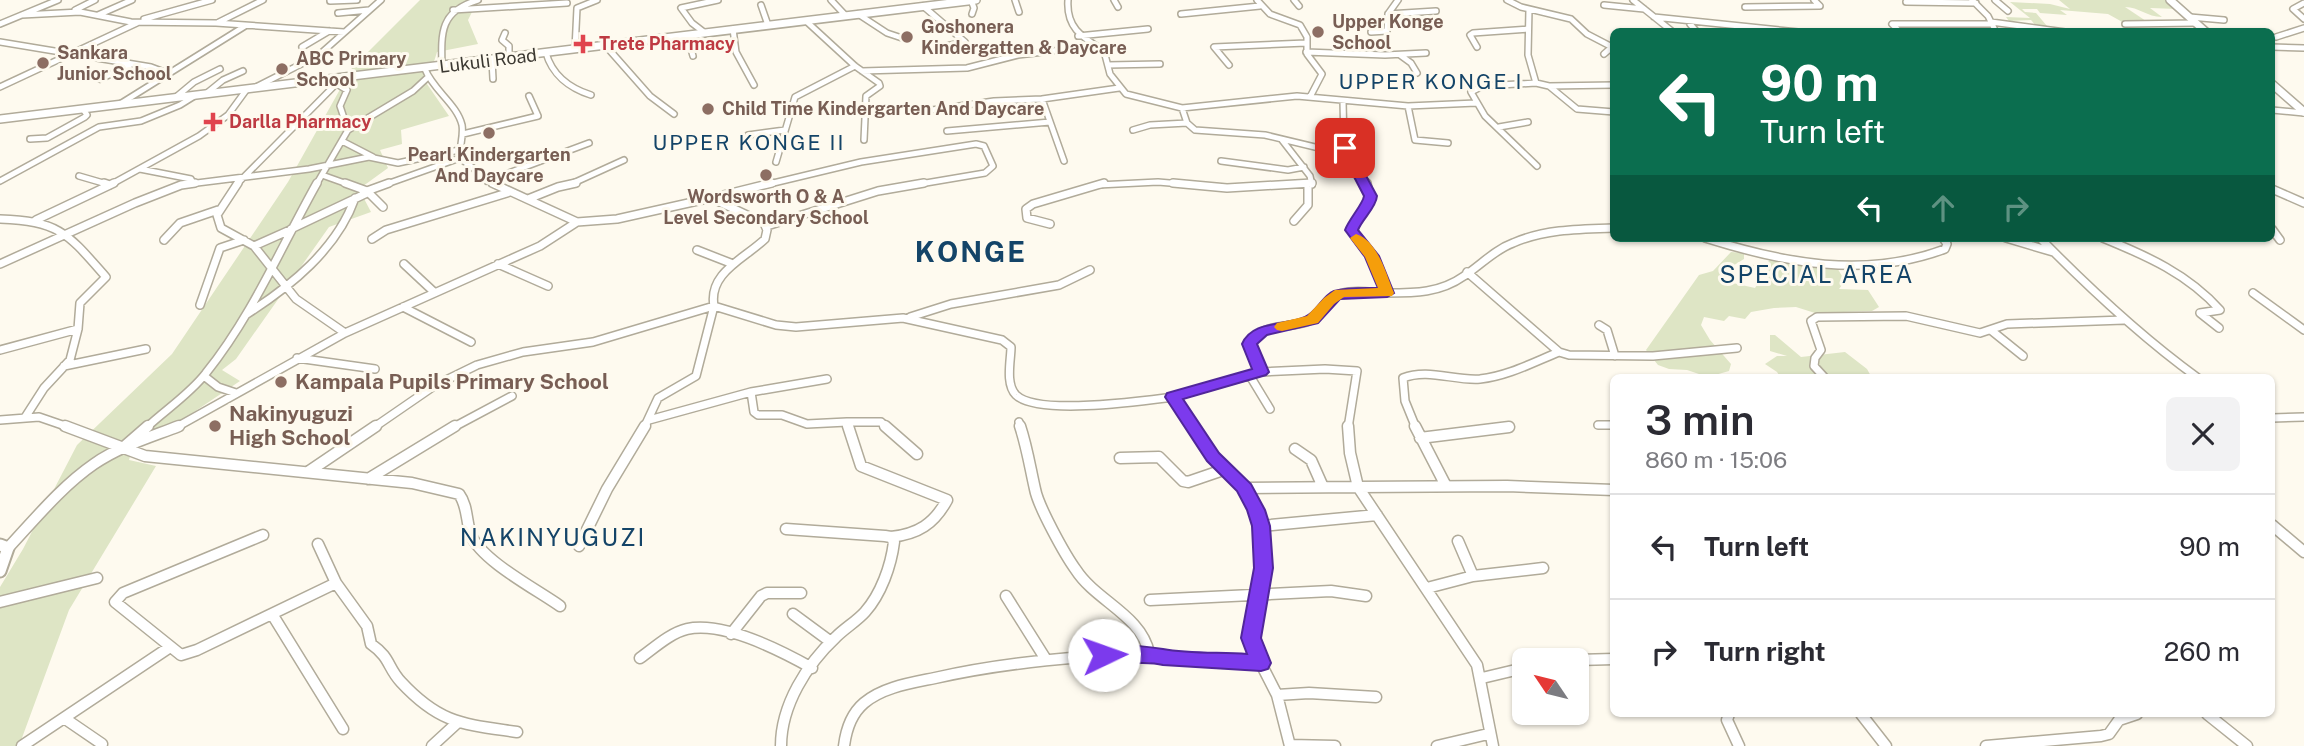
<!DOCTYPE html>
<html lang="en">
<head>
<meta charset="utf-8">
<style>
  :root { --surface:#fff; --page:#f2f2f3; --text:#2b2b33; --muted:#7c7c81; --line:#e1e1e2 }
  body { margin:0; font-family:"Public Sans",sans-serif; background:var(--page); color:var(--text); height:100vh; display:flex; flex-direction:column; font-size:26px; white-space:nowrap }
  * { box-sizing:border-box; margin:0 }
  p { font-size:23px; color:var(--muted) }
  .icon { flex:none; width:38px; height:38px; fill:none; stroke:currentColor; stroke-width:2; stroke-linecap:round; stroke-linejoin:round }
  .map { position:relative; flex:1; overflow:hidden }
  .drawer { position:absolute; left:1610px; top:374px; width:665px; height:343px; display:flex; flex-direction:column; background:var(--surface); border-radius:10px; box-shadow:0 2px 5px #0004 }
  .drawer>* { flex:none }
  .top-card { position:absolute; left:1610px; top:28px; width:665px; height:214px; border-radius:10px; box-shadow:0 2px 5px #0004; background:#0b6e4f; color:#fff; overflow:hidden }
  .needle { width:46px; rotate:305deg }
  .tools { position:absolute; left:1512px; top:648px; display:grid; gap:14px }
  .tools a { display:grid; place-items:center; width:77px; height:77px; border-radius:10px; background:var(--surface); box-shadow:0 2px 5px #0004; font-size:35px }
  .pin { position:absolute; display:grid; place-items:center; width:60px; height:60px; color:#fff; margin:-30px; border-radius:14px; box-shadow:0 4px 10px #0006 }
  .me { position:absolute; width:77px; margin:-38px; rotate:87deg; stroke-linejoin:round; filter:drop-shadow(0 0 5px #0008) }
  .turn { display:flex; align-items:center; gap:24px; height:147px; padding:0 35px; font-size:32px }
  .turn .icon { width:91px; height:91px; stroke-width:2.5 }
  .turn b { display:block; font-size:49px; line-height:60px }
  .lanes { display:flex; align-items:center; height:66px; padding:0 35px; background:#0003; justify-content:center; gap:35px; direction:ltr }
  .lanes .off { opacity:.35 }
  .round { display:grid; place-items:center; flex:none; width:74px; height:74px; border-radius:10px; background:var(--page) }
  .summary { display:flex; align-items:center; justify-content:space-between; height:119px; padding:0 35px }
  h1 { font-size:42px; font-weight:600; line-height:52px }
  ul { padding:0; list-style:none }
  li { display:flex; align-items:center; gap:21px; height:105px; padding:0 35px; border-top:2px solid var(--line) }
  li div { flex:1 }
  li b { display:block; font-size:26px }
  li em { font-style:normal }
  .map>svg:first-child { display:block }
</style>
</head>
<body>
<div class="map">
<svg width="2304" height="746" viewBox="0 0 2304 746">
  <rect width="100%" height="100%" fill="#fefaef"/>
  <path fill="#dee5c5" d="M420 0H478L468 20 478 44 437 52 427 84 449 116 401 130 402 144 380 150 388 168 359 189 371 212 329 227 236 359 222 370 240 381 185 418 134 442 129 460 156 466 69 610 19 746H0V587L23 549 77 445 172 354 288 182 352 68Z
    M2059 0H2166L2177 9 2150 8 2162 17C2147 17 2139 7 2125 7L2149 23 2126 24 2108 14 2060 10 2067 15 2040 13 2037 9H2022L2025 12 2036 13 2047 26H2036L2031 20 2009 21 2006 17 2030 18 2010 2 2050 4 2070 9Z
    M1731 252 1744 253V259L1726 270 1724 281 1755 288 1762 277 1741 269 1745 263 1763 267 1770 260 1836 266 1845 281 1839 289 1868 290 1879 307 1872 311 1815 313 1796 307 1774 308 1751 312 1745 319 1729 316 1724 321 1704 317 1701 325 1710 340 1731 364 1729 371 1708 377 1687 370 1669 369 1658 365 1646 350 1699 275 1713 271Z
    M1770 335H1775L1801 357 1845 352 1867 369 1872 378H1781L1777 372 1765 364 1777 356H1787L1770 351Z"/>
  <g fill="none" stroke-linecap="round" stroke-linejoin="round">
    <defs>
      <path id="minor-far2" d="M831 0 846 16
        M971 0 974 8 972 14
        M1015 0 1019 12
        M1068 0C1066 28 1082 37 1104 51L1110 74 1126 94 1182 108 1297 96 1408 106 1476 103
        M1114 0 1118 7
        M1257 0 1270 14 1300 25 1307 37V54L1322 74 1310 97
        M1294 0 1299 6
        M1507 0 1521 7 1571 19 1587 34 1614 48
        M1633 0 1673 32
        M1972 0 1988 16 1996 32
        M1995 0 2008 11
        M330 1 357 0
        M1906 2 1976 3
        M2304 3 2293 9 2304 19
        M761 5 768 25
        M1604 5 1644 9
        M923 6 965 42 937 48
        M1745 7 1820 6 1814 0
        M1529 9 1528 55 1536 83 1549 86 1577 109 1614 112
        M75 10 95 0
        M453 10 567 3
        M338 13 369 10
        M858 14 887 33 902 38
        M1181 14 1260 6
        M1388 14 1436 11
        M22 15 80 12 131 22 216 23 344 32
        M98 15 132 0
        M1654 17 1798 32
        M2190 17 2224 20
        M144 19 212 0
        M806 21 855 66 879 83 880 86 866 96 864 140
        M219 22 263 0
        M1991 22 2065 32
        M0 24 58 0
        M1690 24 1697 32
        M2125 24 2196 23
        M733 29 736 52 754 85
        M1371 32 1387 31 1388 14 1398 0
        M1900 32 1892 24H1992
        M505 33 502 40 509 46V58
        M705 33 692 23 681 8 718 0
        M687 35 693 56
        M1078 36 1148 29
        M2276 37 2304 28
        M0 42 151 67 167 73
        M605 45 650 96 674 114
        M302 47 329 31
        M1477 47 1470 35 1473 33 1528 29
        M2272 47 2304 48
        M575 49 577 8 597 0
        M1306 52 1385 55 1426 53
        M546 53C552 74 569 88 591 95
        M1604 54 1612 47
        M1400 55 1411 63 1417 73
        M492 60 493 79
        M1108 65 1160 64
        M1229 65 1214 47 1306 43
        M442 67C441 32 440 11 478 0
        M425 69C433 90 457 104 462 125 464 136 459 147 460 158L495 185
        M862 71 967 68 1018 55 1096 46
        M100 79 129 66
        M1536 83 1483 86 1471 92 1485 116 1537 166
        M1549 86 1614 85
        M0 87 137 23
        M254 88 319 55 381 0
        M207 93 223 80 243 71
        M176 97 194 82 220 69
        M1343 101 1344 144 1349 156 1368 185
        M120 104 245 26
        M1408 106 1415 140 1448 143
        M1182 108 1187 123 1195 130 1265 135 1348 155
        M2272 110 2304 113
        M925 111 994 101 1042 99
        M1499 127 1528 122
        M348 130 413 91 427 78
        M1133 130 1150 125 1187 123
        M947 131 1050 122
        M463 134 538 116 529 96
        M748 135 785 130
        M30 139 47 138 85 117 87 115 83 109
        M1282 140 1310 176 1312 185
        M342 141 373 157
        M1064 161 1042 99 1119 88
        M1221 161 1288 170 1304 167
        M776 162 795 97 855 66
        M140 169 191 179 193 183
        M322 175 350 185
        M79 176 110 185
        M0 181 99 127 141 121 180 105 196 95
        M487 181 589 143
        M110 185 199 136 228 115 247 89
        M181 185 309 169 369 157 398 163 459 150
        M236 185 339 81
        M316 185 348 130 340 106 347 90 337 84
        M384 185 460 158
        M569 185 624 160
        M765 185 861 162 976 144 984 146 993 166 985 173 914 185
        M1098 185 1158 182 1193 185"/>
      <path id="minor-far1" d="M104 183 110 185
        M238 183 217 215 221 228 254 246 296 299 345 333
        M345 183 367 191
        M492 183 577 222 617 219 711 198 764 223 767 230 765 239C744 259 708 273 714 306L776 325 796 327 903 318 1002 340 1011 347C1011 360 1005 384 1016 395 1038 416 1142 401 1173 397L1193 428
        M1173 183 1227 188 1312 183
        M1367 183 1370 202 1352 230 1372 256 1387 293C1415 293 1440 293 1464 276 1481 265 1494 250 1513 243 1545 229 1580 229 1614 228
        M2272 189 2304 203
        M711 198 772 183
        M528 199 558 187 576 183
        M383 207 367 191 389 183
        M0 219C60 221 68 234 106 277L80 303 78 329 70 360 44 388 26 416
        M36 220 114 183
        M1294 221 1308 205V187
        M1050 224 1027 218 1026 209 1033 204 1104 183
        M767 226 878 191 924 183
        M291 229 367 193
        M2272 229 2280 240
        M1705 238C1784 263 1865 279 1945 249L1947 244 1943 238
        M2006 238 2053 252
        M2040 238C2090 289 2140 336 2198 378
        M2103 238C2147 256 2188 274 2220 310L2200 313 2219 328
        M372 239 386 230 510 192
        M164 240 180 223 218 210
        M254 246 290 230
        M697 250 733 264
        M0 264 135 203 181 185 195 183
        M404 264 434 292
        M498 264 548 286
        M1467 272 1559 352 1569 355 1653 356 1737 348
        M2253 293 2304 330
        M200 305 220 248 244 240
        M403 307 471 342
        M247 314C291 286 337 249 355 198
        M910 317 951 304 1059 285 1090 270
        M1599 325 1607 330 1615 356
        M1992 331 2023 356
        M0 350 78 329
        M297 358 375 369
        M64 366 146 349
        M1261 372 1325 369 1357 371 1348 428
        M204 376 218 387 236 393
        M1250 376 1270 409
        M1825 378 1814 366 1815 358 1821 350 1811 321 1817 317 1906 316 1980 333 2007 324 2124 320
        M751 392 827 379
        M1173 397 1261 372 1249 344C1262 322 1288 329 1309 321 1324 316 1327 297 1343 293 1357 289 1373 293 1387 293
        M2272 418 2304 417
        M0 420 39 417 71 428
        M649 420 751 392 754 412 758 415H782L807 424 847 422 848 428
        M847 422H881L887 428
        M1019 422 1021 428
        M1598 425H1614
        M146 428C165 410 190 394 206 373 252 316 281 247 317 183
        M175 428 345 333 540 246 577 222
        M373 428 434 386 477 365 523 352 593 342 714 306
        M452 428 512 396
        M644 428 658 398 696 376 714 306
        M1416 428 1405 401 1403 378C1428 368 1454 381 1480 379 1508 376 1534 362 1559 352
        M1505 428 1509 427"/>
      <path id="minor" d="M65 426 145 456 412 483 459 494C468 506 466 522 471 535 482 561 536 589 560 606
        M848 426 861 466 947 500C934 524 918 534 891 537
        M885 426 917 454
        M1020 426C1027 447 1030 467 1035 489 1038 506 1065 555 1076 570 1096 601 1141 615 1149 653
        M1192 426 1213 457 1245 488 1261 526 1264 568 1251 638 1255 652 1277 695 1290 746
        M1415 426 1446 486
        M1420 438 1509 427
        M125 446 148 426
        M1295 449 1311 460 1323 487
        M1120 458 1159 457 1183 481 1188 482 1226 469
        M308 472 376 426
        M368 479 455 426
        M1358 487 1477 665 1493 746
        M1358 487 1507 486 1614 490
        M1245 488 1358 487 1350 453 1348 426
        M2272 525 2304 552
        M1261 526 1377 515
        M263 535 123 593 115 602 181 655 197 650 336 583
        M1458 541 1473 576
        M318 544 336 583 367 626 371 644C391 658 387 667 401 682 440 724 463 724 517 732
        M579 546 607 489 645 426
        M8 548C35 519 62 486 94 464 120 446 151 437 179 426
        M1427 588 1473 576 1543 568
        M1006 596 1045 658
        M1150 600 1331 591 1366 596
        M0 602 97 578
        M272 614 343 729
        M793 614 831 642
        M731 634 761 596 767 593H801
        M640 658C654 648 670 633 687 629 724 621 780 650 812 668
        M1577 660 1614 659
        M1482 678 1524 668
        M1277 695 1309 693 1376 697
        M1729 714 1727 720 1739 746
        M1861 714 1886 746
        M2207 714 2247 746
        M64 718 102 744
        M1290 745 1335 746
        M22 746 170 647
        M432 746 457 723
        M781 746C781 705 807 664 836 637 845 628 857 621 865 612 881 594 891 566 894 542L891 537 885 536 786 529
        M844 746C846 730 851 714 864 703 883 687 911 683 935 678 1005 662 1077 656 1149 653L1163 657 1261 663
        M1437 746 1488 734
        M1986 746 2101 736 2109 734 2119 720 2137 714"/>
      <path id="tertiary-far1" d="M2170 0 2206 32
        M2272 84 2304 112
        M0 119 976 0"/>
      <path id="tertiary" d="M0 545 8 548 0 571"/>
    </defs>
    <use href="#minor-far2" stroke="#b1ab9a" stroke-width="8"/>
    <use href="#minor-far1" stroke="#b1ab9a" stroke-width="10"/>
    <use href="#minor" stroke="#b1ab9a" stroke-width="13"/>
    <use href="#tertiary-far1" stroke="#b1ab9a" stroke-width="10"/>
    <use href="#tertiary" stroke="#b1ab9a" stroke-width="15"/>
    <use href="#minor-far2" stroke="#fff" stroke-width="5"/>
    <use href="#minor-far1" stroke="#fff" stroke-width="7"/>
    <use href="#minor" stroke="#fff" stroke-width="10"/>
    <use href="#tertiary-far1" stroke="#fff" stroke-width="7"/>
    <use href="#tertiary" stroke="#fff" stroke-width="11"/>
  </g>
  <path fill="#7c3aed" stroke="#51269a" stroke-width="2" d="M1345 144 1351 148 1377 196C1376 208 1363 218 1358 230L1379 256 1394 293 1387 297 1340 299 1318 323 1267 335 1257 344 1269 372 1266 375 1183 399 1219 453 1251 484 1265 510 1270 526 1273 568 1261 638 1271 663 1268 669 1261 671 1163 665C1141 659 1118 668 1097 661L1094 655 1097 649C1118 643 1142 646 1163 649 1190 654 1220 652 1247 654L1241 638 1254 568 1252 526 1247 510 1237 491 1207 461 1165 397 1167 393 1252 369 1242 344C1252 320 1285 326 1305 317 1317 312 1322 296 1334 291 1348 287 1363 288 1378 288L1365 257 1345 230C1349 219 1363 204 1364 196L1339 148Z"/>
  <path fill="#f59e0b" d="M1356 234C1378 241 1386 274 1394 293L1392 296 1344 297 1334 304 1318 323 1282 331 1277 330 1274 327 1277 323 1307 316 1324 298 1335 290 1378 288 1365 257 1350 238Z"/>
  <g fill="#8d6e63" stroke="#fefaef" stroke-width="2.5">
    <circle cx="1318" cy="32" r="7"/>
    <circle cx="907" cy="37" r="7"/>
    <circle cx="43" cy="63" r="7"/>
    <circle cx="282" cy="69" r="7"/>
    <circle cx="708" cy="109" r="7"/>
    <circle cx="489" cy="133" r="7"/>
    <circle cx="766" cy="175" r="7"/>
    <circle cx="281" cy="382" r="7"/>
    <circle cx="215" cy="426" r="7"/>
  </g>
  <g fill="#e0444e" stroke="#fefaef" stroke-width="2.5">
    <path d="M579.5 33.5h7v7h7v7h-7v7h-7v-7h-7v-7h7z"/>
    <path d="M209.5 111.5h7v7h7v7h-7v7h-7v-7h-7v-7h7z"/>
  </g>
  <g text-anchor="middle" stroke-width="6" stroke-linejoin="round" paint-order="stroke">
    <g font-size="18" font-weight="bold" fill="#785e54" stroke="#fefaef" text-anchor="start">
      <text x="1332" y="28">Upper Konge<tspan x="1332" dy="21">School</tspan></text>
      <text x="921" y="33">Goshonera<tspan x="921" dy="21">Kindergatten &amp; Daycare</tspan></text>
      <text x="57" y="59">Sankara<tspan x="57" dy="21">Junior School</tspan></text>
      <text x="296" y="65">ABC Primary<tspan x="296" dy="21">School</tspan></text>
      <text x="722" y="115">Child Time Kindergarten And Daycare</text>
      <text x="489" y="161" text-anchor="middle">Pearl Kindergarten<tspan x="489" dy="21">And Daycare</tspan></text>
      <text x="766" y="203" text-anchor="middle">Wordsworth O &amp; A<tspan x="766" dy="21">Level Secondary School</tspan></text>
    </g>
    <g font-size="18" font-weight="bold" fill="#be3a42" stroke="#fefaef" text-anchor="start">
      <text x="599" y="50">Trete Pharmacy</text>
      <text x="229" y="128">Darlla Pharmacy</text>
    </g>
    <g font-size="18" fill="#3c3932" stroke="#fefaef">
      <text transform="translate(488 61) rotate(-7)" y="6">Lukuli Road</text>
    </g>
    <g font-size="21" letter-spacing="2" fill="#144468" stroke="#fefaef">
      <text x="1431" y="89">UPPER KONGE I</text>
      <text x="749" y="150">UPPER KONGE II</text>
    </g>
    <g font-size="21" font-weight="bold" fill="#785e54" stroke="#fefaef" text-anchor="start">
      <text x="295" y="389">Kampala Pupils Primary School</text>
      <text x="229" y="421">Nakinyuguzi<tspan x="229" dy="24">High School</tspan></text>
    </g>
    <g font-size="24" letter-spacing="2" fill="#144468" stroke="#fefaef">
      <text x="1817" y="283">SPECIAL AREA</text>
      <text x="553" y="546">NAKINYUGUZI</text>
    </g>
    <g font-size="28" font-weight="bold" letter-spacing="2" fill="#144468" stroke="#fefaef">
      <text x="971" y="262">KONGE</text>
    </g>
  </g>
</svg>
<div class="tools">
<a><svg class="needle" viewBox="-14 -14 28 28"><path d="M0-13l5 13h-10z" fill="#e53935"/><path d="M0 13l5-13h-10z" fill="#7c7c81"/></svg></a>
</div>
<div class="pin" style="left:1345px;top:148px;background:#d93025"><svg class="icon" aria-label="arrive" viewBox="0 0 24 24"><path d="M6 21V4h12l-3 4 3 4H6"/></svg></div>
<svg class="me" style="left:1104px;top:655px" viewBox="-20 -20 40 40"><circle r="19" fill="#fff"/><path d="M0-13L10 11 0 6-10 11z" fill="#7c3aed"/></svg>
<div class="top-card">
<div class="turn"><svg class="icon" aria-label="left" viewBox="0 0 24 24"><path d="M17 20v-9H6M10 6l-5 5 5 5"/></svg><div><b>90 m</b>Turn left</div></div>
<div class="lanes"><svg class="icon" aria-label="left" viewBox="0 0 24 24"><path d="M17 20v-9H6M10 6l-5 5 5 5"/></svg><svg class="icon off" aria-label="ahead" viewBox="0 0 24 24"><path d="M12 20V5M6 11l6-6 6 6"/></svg><svg class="icon off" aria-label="right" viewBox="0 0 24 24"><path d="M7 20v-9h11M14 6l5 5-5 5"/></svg></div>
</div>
<section class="drawer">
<div class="summary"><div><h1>3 min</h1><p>860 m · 15:06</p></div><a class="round"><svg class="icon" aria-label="close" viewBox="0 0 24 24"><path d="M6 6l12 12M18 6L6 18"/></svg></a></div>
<ul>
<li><svg class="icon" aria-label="left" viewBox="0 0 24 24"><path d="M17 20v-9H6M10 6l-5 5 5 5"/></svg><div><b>Turn left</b></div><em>90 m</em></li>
<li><svg class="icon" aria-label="right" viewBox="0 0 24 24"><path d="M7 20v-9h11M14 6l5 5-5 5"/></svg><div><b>Turn right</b></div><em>260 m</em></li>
</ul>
</section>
</div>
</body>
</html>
